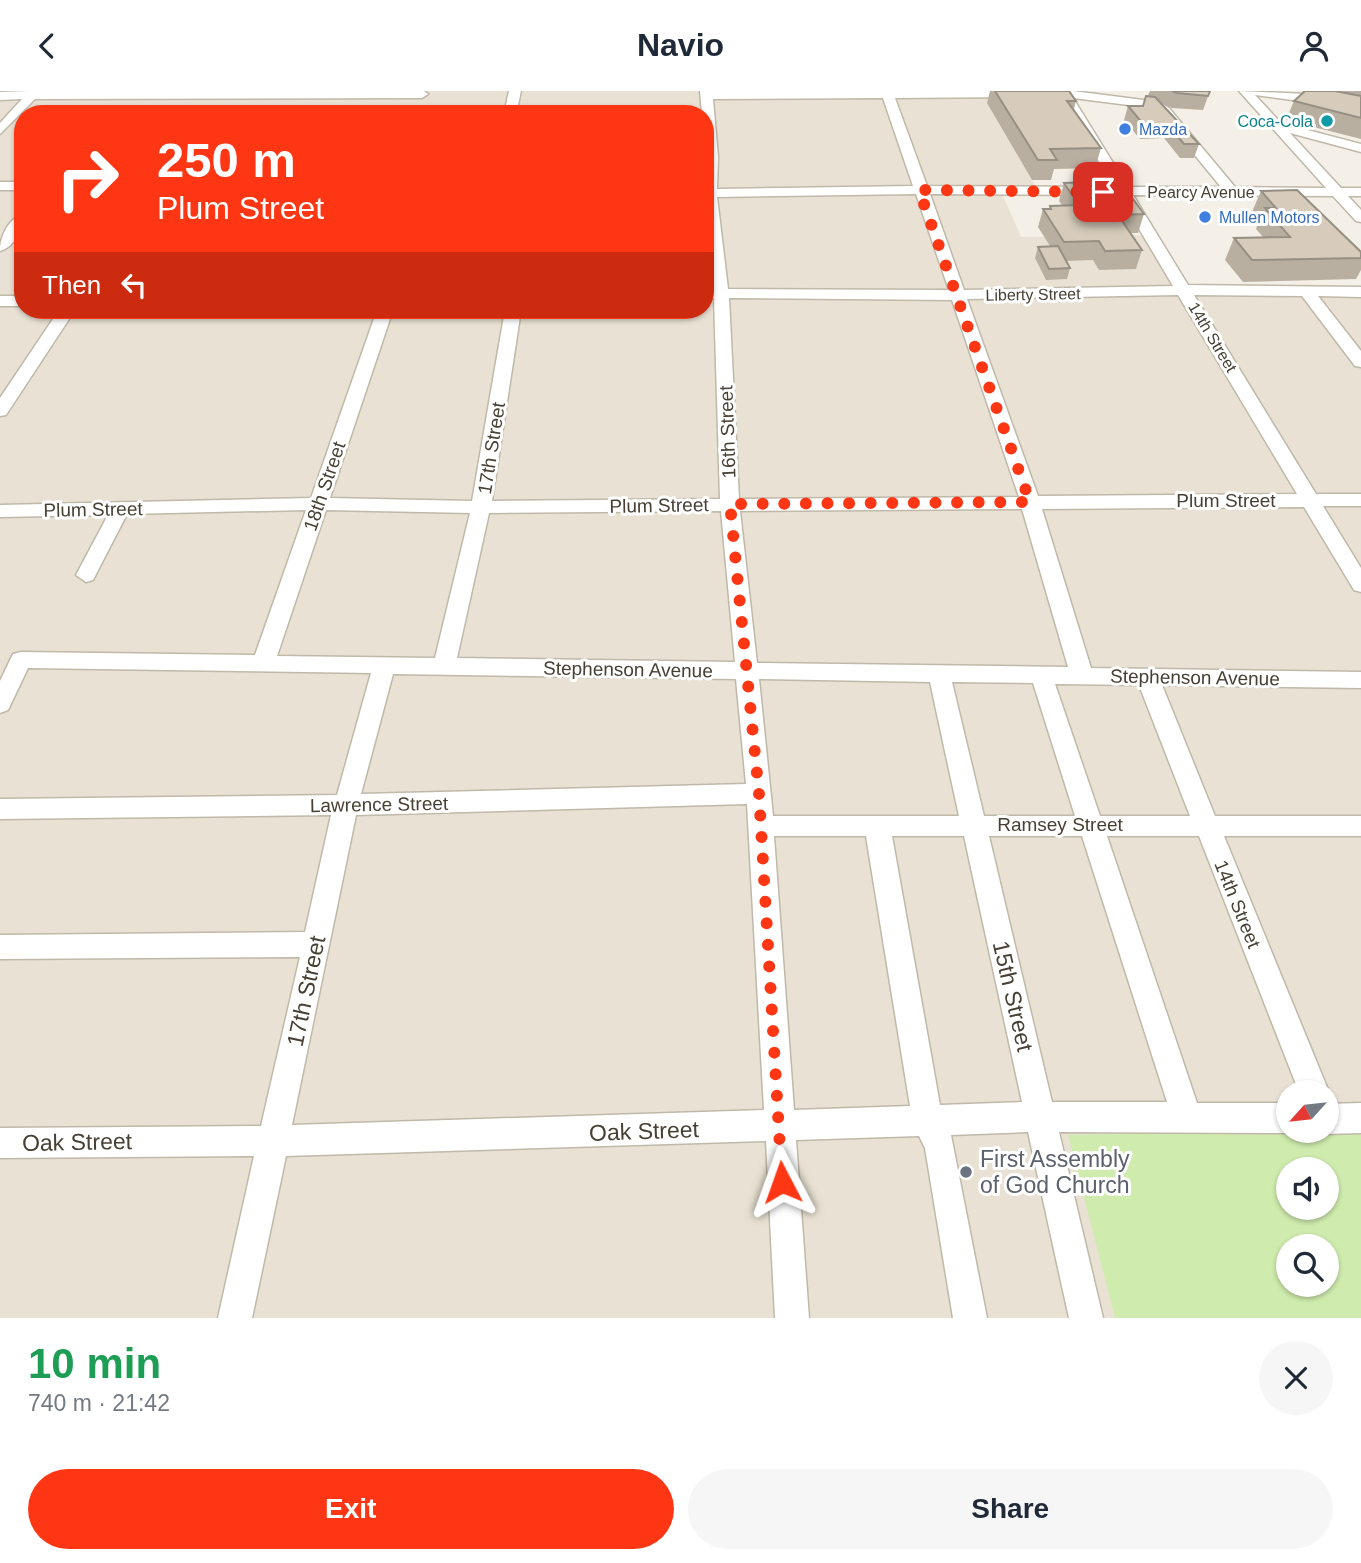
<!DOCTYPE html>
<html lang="en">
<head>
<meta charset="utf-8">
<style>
  :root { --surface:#fff; --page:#f6f6f7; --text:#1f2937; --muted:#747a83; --accent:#ff3613 }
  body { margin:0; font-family:Helvetica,sans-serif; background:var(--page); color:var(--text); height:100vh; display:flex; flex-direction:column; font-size:26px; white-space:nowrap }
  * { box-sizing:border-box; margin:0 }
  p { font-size:23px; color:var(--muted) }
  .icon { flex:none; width:38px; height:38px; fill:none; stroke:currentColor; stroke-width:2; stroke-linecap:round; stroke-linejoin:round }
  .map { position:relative; height:1227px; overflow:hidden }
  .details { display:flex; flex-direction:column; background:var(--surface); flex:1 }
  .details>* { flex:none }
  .banner { position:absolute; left:14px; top:14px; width:700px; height:214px; border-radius:28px; box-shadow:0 2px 5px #0004; background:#ff3613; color:#fff; overflow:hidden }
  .needle { width:46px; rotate:243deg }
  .tools { position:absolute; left:1276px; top:989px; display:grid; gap:14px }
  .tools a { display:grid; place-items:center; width:63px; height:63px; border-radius:50%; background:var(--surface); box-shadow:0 2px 5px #0004; font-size:35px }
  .pin { position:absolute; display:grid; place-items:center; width:60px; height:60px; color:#fff; margin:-30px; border-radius:14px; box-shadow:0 4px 10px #0006 }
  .me { position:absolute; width:77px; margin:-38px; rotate:356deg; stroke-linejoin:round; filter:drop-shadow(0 0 5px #0008) }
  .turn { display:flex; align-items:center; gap:24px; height:147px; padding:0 28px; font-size:32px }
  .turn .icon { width:91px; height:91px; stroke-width:2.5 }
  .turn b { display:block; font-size:49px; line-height:60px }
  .then { display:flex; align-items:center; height:66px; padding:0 28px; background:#0003; gap:14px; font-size:26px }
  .round { display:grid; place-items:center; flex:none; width:74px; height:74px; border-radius:37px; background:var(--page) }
  .summary { display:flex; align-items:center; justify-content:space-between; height:119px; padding:0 28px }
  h1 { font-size:42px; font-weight:700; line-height:52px; color:#1e9e55 }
  .cta { display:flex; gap:14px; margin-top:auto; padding:14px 28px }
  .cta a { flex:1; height:80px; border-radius:42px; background:var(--accent); color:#fff; font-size:28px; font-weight:700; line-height:80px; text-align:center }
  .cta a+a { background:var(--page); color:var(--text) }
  header { display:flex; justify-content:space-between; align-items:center; height:91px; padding:0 28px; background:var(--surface); font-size:32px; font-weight:700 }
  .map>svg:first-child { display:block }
</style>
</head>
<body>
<header><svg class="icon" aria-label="back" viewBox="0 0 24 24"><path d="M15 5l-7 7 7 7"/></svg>Navio<svg class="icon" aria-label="person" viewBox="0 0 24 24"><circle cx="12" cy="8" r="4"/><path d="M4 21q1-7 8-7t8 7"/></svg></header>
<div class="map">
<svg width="1361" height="1227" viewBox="0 0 1361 1227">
  <rect width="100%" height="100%" fill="#f4f0e7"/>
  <path fill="#e9e2d4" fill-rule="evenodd" d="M0 0H984L1038 100H1001L1021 146 1151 144 1184 199 1361 201V1227H0ZM23 23H705V219H23ZM1288 1001H1326V1040H1288ZM1288 1078H1326V1116H1288ZM1288 1155H1326V1194H1288Z"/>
  <path fill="#cfebad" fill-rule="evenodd" d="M1361 1038V1227H1115L1068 1044ZM1288 1078H1326V1116H1288ZM1288 1155H1326V1194H1288Z"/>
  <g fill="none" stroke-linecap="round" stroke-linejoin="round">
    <defs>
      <path id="minor" d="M30 0H424L428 3 422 7 35 8 0 43V32L22 8 0 9V1Z
        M509 0H521L516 23H504Z
        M700 0H1023V4L1019 6 895 7 927 95 1114 96 1060 5 1047 1 1073 0 1159 11 1169 17 1235 96 1326 97 1239 0 1307 3 1361 16V24L1307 11 1255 4 1281 32 1361 53V61L1290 42 1341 97H1361V105H1348L1361 119V131L1356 130 1333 105 1133 104 1188 194 1361 196V206L1318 205 1361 260V276L1355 275 1302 205 1194 204 1316 403H1361V415H1323L1361 477V501L1354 499 1304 416 1042 418 1091 577 1361 581V597L1162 594 1215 725H1361V745H1224L1329 1001 1326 1007V1001H1299L1199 745H1107L1197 1012H1288V1040H1294L1288 1042 1059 1041 1103 1227H1069L1028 1041 951 1044 987 1227H953L925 1057 919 1045 796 1049 809 1227H775L766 1050 286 1065 252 1227H218L254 1065 0 1067V1037L261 1035 300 866 0 868V844L305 841 331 724 0 728V708L337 704 371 582 28 577 8 619 0 622V590L13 563 21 561 255 564 306 419 127 423 93 489 86 491 76 484 108 424 0 426V414L311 407 377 219H393L330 407 472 410 505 219H521L492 410 720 408 714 207 705 206V198L713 197 705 122V23H702ZM883 7 913 95 717 98 718 66 713 8ZM1073 7 1152 17 1161 23 1221 96H1128ZM916 103 949 199 728 198 717 106ZM930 103 1119 104 1173 195 964 199ZM1178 204 1297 403 1038 405 967 208ZM729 207 952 209 1019 406 739 408ZM1022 418 1068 576 757 572 740 420ZM326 419 470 422 435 567 277 565ZM721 420 735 571 457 567 489 422ZM393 583 736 588 746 693 361 703ZM759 588 930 591 959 725H773ZM952 591 1033 592 1075 725H984ZM1055 593 1139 594 1190 725H1100ZM747 713 764 1019 292 1034 356 724ZM774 745H866L910 1015 794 1019ZM892 745H964L1022 1011 940 1014ZM989 745H1082L1167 1011H1052Z
        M0 91H23V99H0Z
        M23 123C23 137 15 156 0 160 0 146 8 128 23 123Z
        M0 205H23V215H0Z
        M59 219H75L6 324 0 325V307Z
        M1361 1012V1042L1326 1043 1317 1040H1326V1013Z"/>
    </defs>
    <use href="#minor" stroke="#c0b8a8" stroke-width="3"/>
    <use href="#minor" fill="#fff" fill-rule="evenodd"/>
  </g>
  <path fill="#b9afa1" d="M990 0H1069L1076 10 1074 18 1101 57 1095 77 1054 78 1051 89H1032L987 12Z
    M1150 0H1210L1203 19 1172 17 1161 12 1199 53 1194 67H1180L1164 47 1140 48 1124 29 1128 15H1143Z
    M1305 0H1361V48L1286 29 1294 10Z
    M1064 92 1144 123 1138 142H1131L1142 159 1136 178 1099 179 1093 169 1066 170 1070 177 1067 188 1046 189 1035 167 1038 156 1050 155 1038 136 1043 118H1049L1050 115 1062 114 1059 110Z
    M1261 100 1361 161V179L1356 188 1243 191 1225 169 1234 147 1263 146 1256 138 1259 129 1252 121Z"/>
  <path fill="#d7ccbb" stroke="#968f83" stroke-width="2" d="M995 0H1069L1076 10H1067L1101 57 1050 58 1057 69H1038Z
    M1172 0H1210L1208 5 1177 2Z
    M1305 0H1335L1361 5V27L1294 10Z
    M1146 5 1155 6 1199 53H1184L1168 34H1144L1128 15H1143Z
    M1120 90 1144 123 1118 124 1142 159 1105 160 1099 150 1064 151 1043 118H1051L1050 115 1079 114 1064 92Z
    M1297 99 1361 161V167L1252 169 1234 147 1290 146 1265 117H1276L1261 100Z
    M1058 155 1070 177 1049 178 1038 156Z"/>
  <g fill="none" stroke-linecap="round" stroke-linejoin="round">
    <path stroke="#ff3613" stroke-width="12" stroke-dasharray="0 21.6" d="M782 1091 759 703 730 413 1030 411 919 99 1103 101"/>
  </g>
  <circle fill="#0f9aa8" stroke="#fff" stroke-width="2.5" cx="1327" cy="30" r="7"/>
  <g fill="#3f7fe0" stroke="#fff" stroke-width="2.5">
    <circle cx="1125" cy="38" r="7"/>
    <circle cx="1205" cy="126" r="7"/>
  </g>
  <circle fill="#6b7280" stroke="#fff" stroke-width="2.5" cx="966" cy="1081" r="7"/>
  <g text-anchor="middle" stroke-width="6" stroke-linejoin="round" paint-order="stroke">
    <g font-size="16" fill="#0d838f" stroke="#fff" text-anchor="end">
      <text x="1313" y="36">Coca-Cola</text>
    </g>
    <g font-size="16" fill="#366cbe" stroke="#fff" text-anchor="start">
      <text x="1139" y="44">Mazda</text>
      <text x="1219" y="132">Mullen Motors</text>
    </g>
    <g font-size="16" fill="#484035" stroke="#fff">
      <text x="1201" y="107">Pearcy Avenue</text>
      <text transform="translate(1033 203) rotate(-1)" y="6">Liberty Street</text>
      <text transform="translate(1213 246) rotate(59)" y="6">14th Street</text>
    </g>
    <g font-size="19" fill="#484035" stroke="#fff">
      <text transform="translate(727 341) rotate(-92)" y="7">16th Street</text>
      <text transform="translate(491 357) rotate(-81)" y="7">17th Street</text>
      <text transform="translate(324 395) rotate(-71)" y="7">18th Street</text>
      <text x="1226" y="416">Plum Street</text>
      <text transform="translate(659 414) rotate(-1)" y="7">Plum Street</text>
      <text transform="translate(93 418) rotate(-1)" y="7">Plum Street</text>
      <text transform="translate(628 578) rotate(1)" y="7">Stephenson Avenue</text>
      <text transform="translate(1195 586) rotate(1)" y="7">Stephenson Avenue</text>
      <text transform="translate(379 713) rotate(-1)" y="7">Lawrence Street</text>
      <text x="1060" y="740">Ramsey Street</text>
      <text transform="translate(1238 813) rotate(68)" y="7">14th Street</text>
    </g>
    <g font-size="23" fill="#484035" stroke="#fff">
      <text transform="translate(306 900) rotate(-78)" y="8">17th Street</text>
      <text transform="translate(1013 905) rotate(77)" y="8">15th Street</text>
      <text transform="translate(644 1040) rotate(-2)" y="8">Oak Street</text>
      <text transform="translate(77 1051) rotate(-1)" y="8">Oak Street</text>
    </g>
    <g font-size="23" fill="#5b616d" stroke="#fff" text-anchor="start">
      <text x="980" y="1076">First Assembly<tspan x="980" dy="26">of God Church</tspan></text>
    </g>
  </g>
</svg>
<div class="tools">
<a><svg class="needle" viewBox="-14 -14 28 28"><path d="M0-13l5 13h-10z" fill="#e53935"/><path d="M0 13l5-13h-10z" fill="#747a83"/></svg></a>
<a><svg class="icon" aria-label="sound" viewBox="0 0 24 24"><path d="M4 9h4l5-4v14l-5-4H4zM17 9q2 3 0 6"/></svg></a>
<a><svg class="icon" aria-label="search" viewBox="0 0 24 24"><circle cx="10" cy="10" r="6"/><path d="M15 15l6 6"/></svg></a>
</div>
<div class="pin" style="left:1103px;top:101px;background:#d93025"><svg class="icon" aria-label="arrive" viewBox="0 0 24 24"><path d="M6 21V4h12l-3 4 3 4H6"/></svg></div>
<svg class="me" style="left:782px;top:1091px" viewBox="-20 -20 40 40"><path d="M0-17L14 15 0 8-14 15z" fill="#ff3613" stroke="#fff" stroke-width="4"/></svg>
<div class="banner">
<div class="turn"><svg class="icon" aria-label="right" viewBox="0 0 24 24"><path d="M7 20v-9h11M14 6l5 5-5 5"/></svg><div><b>250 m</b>Plum Street</div></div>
<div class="then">Then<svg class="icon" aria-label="left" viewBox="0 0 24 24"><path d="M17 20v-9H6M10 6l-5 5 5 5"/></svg></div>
</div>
</div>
<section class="details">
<div class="summary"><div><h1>10 min</h1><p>740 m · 21:42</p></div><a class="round"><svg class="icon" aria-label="close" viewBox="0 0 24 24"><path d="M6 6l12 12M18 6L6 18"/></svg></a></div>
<div class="cta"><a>Exit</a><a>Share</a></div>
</section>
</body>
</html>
